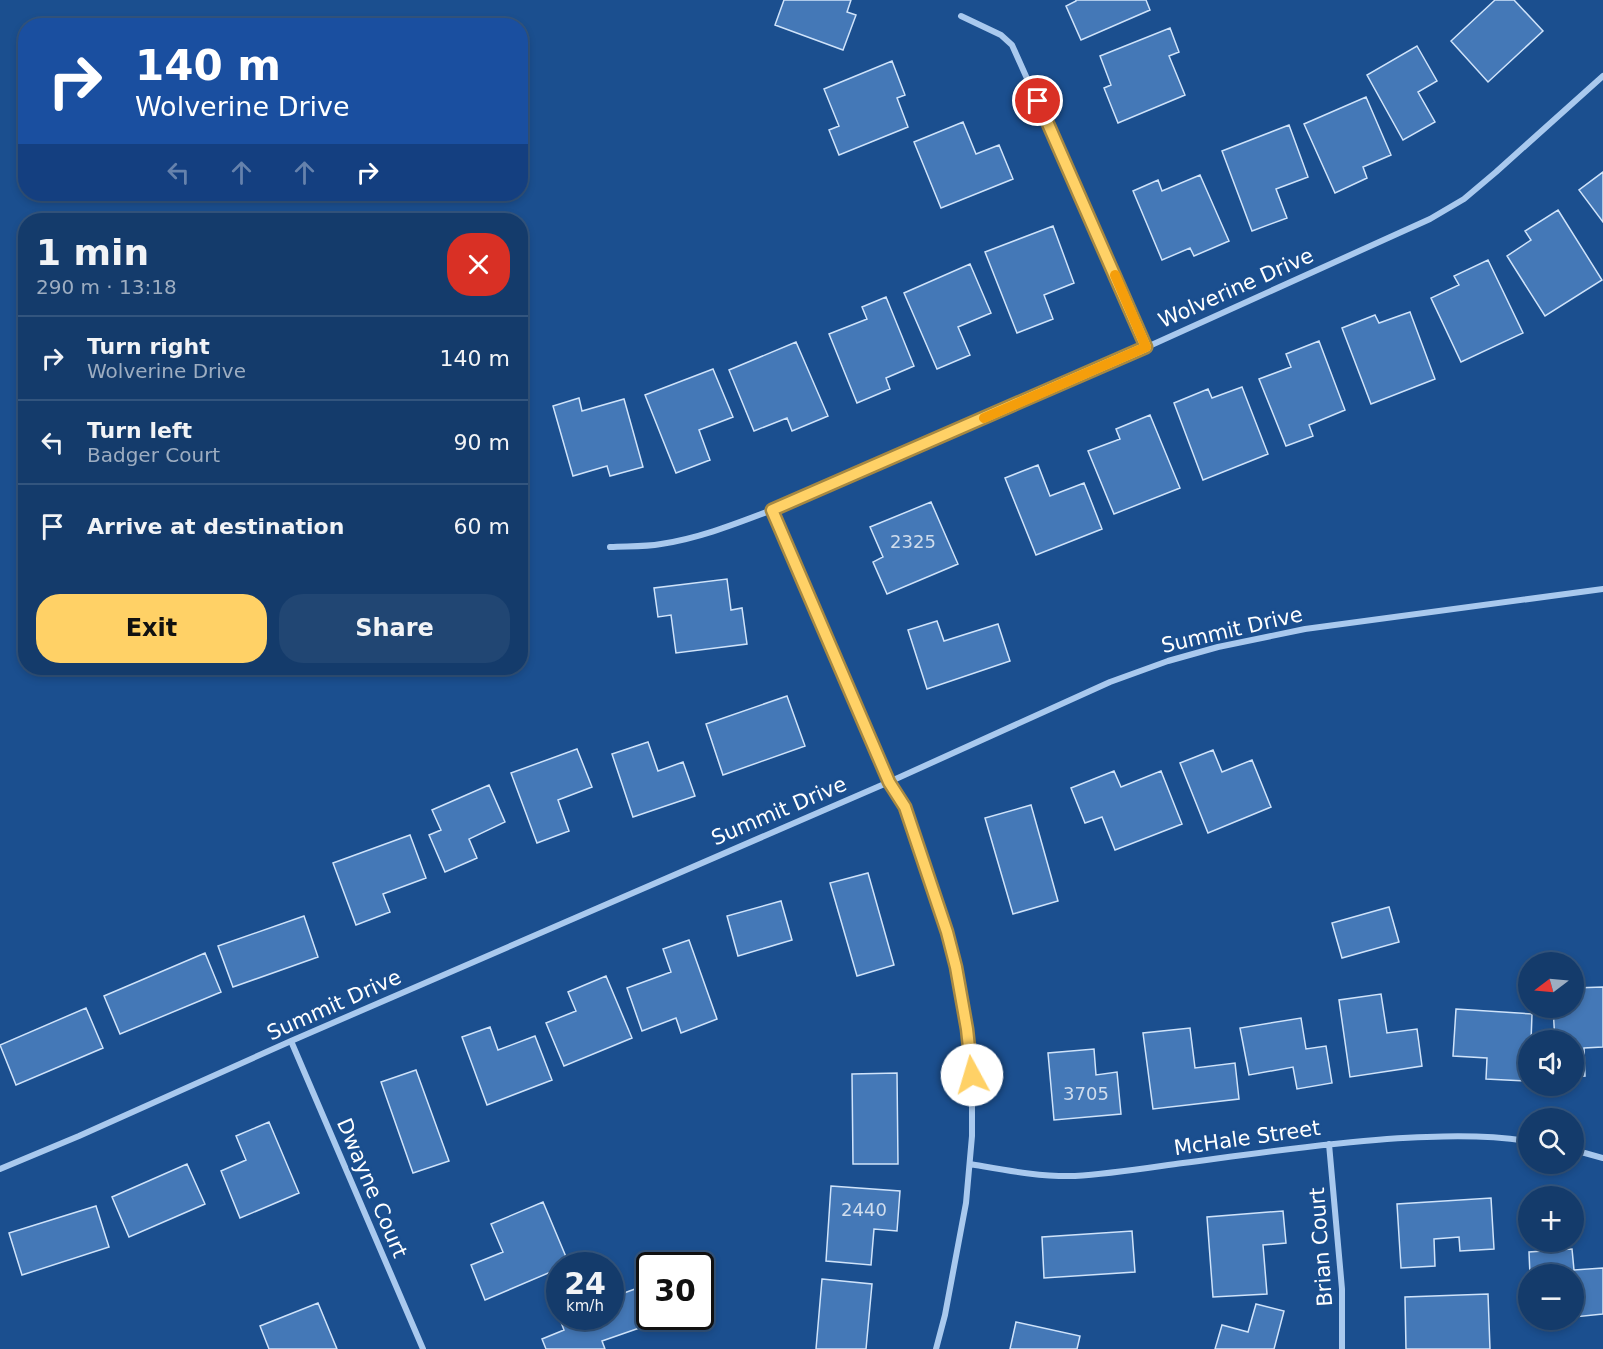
<!DOCTYPE html>
<html lang="en">
<head>
<meta charset="utf-8">
<style>
  :root { --surface:#143b6b; --page:#214673; --text:#f1f3f6; --muted:#9dadc1; --line:#33557e; --accent:#ffd166 }
  body { margin:0; font-family:"DejaVu Sans",sans-serif; background:var(--page); color:var(--text); height:100vh; display:flex; flex-direction:column; font-size:22px; white-space:nowrap }
  * { box-sizing:border-box; margin:0 }
  p { font-size:20px; color:var(--muted) }
  .icon { flex:none; width:33px; height:33px; fill:none; stroke:currentColor; stroke-width:2; stroke-linecap:round; stroke-linejoin:round }
  .map { position:relative; flex:1; overflow:hidden }
  .sheet { position:absolute; left:18px; top:213px; width:510px; height:462px; display:flex; flex-direction:column; background:var(--surface); border-radius:24px; box-shadow:0 3px 9px #0003,0 0 0 2px var(--line) }
  .sheet>* { flex:none }
  .guide { position:absolute; left:18px; top:18px; width:510px; height:183px; border-radius:24px; box-shadow:0 3px 9px #0003,0 0 0 2px var(--line); background:#1a4fa0; color:#fff; overflow:hidden }
  .needle { width:39px; rotate:254deg }
  .fabs { position:absolute; left:1518px; top:952px; display:grid; gap:12px }
  .fabs a { display:grid; place-items:center; width:66px; height:66px; border-radius:50%; background:var(--surface); box-shadow:0 3px 9px #0003,0 0 0 2px var(--line); font-size:30px }
  .speed { position:absolute; left:546px; top:1252px; display:flex; gap:12px; font-size:30px; font-weight:700; text-align:center }
  .speed>* { display:grid; place-content:center; width:78px; height:78px; border-radius:50%; background:var(--surface); box-shadow:0 3px 9px #0003,0 0 0 2px var(--line); line-height:1 }
  .speed small { font-size:15px; font-weight:400 }
  .speed .limit { border:3px solid #111; border-radius:9px; background:#fff; color:#111 }
  .pin { position:absolute; display:grid; place-items:center; width:51px; height:51px; color:#fff; margin:-26px; border:3px solid #fff; border-radius:50%; box-shadow:0 2px 6px #0007 }
  .me { position:absolute; width:66px; margin:-33px; rotate:354deg; stroke-linejoin:round; filter:drop-shadow(0 0 4px #0008) }
  .turn { display:flex; align-items:center; gap:21px; height:126px; padding:0 18px; font-size:27px }
  .turn .icon { width:78px; height:78px; stroke-width:2.5 }
  .turn b { display:block; font-size:42px; line-height:51px }
  .lanes { display:flex; align-items:center; height:57px; padding:0 18px; background:#0003; justify-content:center; gap:30px; direction:ltr }
  .lanes .off { opacity:.35 }
  .round { display:grid; place-items:center; flex:none; width:63px; height:63px; border-radius:24px; background:var(--page) }
  .overview { display:flex; align-items:center; justify-content:space-between; height:102px; padding:0 18px }
  h1 { font-size:36px; font-weight:700; line-height:45px }
  .button { display:flex; gap:12px; margin-top:auto; padding:12px 18px }
  .button a { flex:1; height:69px; border-radius:24px; background:var(--accent); color:#111; font-size:24px; font-weight:700; line-height:69px; text-align:center }
  .button a+a { background:var(--page); color:var(--text) }
  ul { padding:0; list-style:none }
  li { display:flex; align-items:center; gap:18px; height:84px; padding:0 18px; border-top:2px solid var(--line) }
  li div { flex:1 }
  li b { display:block; font-size:22px }
  li em { font-style:normal }
  .map>svg:first-child { display:block }
</style>
</head>
<body>
<div class="map">
<svg width="1603" height="1349" viewBox="0 0 1603 1349">
  <rect width="100%" height="100%" fill="#1b4f8f"/>
  <path fill="#4478b7" stroke="#cfe3fa" stroke-width="1.5" d="M784 0H851L847 12 856 15 843 50 775 25Z
    M1076 0H1146L1150 10 1081 40 1066 6 1076 1Z
    M1495 0H1514L1543 31 1488 82 1451 41Z
    M1170 28 1179 52 1169 56 1185 95 1118 123 1104 88 1111 85 1100 56Z
    M1417 46 1437 81 1418 92 1435 122 1403 140 1367 75Z
    M892 61 905 95 897 98 908 127 839 155 829 130 839 126 824 89Z
    M1366 97 1391 155 1363 167 1367 178 1335 193 1304 124Z
    M963 122 976 154 999 145 1013 179 941 208 914 142Z
    M1289 125 1308 177 1276 189 1287 218 1252 231 1222 151Z
    M1603 172V222L1579 190Z
    M1200 175 1229 241 1194 256 1190 248 1162 260 1133 191 1158 180 1162 191Z
    M1558 210 1602 280 1545 316 1507 256 1531 240 1525 231Z
    M1053 226 1074 283 1044 295 1053 319 1017 333 985 252Z
    M1488 260 1523 333 1461 362 1431 298 1459 285 1454 276Z
    M970 264 991 313 958 327 970 355 937 369 904 293Z
    M886 297 914 366 886 378 890 389 857 403 829 334 867 319 862 307Z
    M1410 312 1435 379 1371 404 1342 328 1375 315 1379 323Z
    M1319 341 1345 410 1309 425 1313 436 1286 446 1259 379 1291 367 1286 354Z
    M796 342 828 416 792 431 787 418 754 431 729 370Z
    M713 369 733 417 699 430 710 460 676 473 645 395Z
    M1242 387 1268 454 1203 480 1174 403 1208 389 1212 398Z
    M579 398 582 411 624 399 643 467 610 476 607 466 573 476 553 406Z
    M1150 415 1180 488 1114 514 1088 451 1120 439 1116 429Z
    M1038 465 1050 496 1084 483 1102 529 1036 555 1005 478Z
    M931 502 958 564 887 594 873 562 883 557 870 527Z
    M727 579 731 610 742 608 747 644 676 653 671 615 658 617 654 588Z
    M937 621 944 641 998 624 1010 661 927 689 908 630Z
    M787 696 805 746 723 775 706 724Z
    M648 742 658 771 683 762 695 796 633 817 612 754Z
    M577 749 592 787 558 800 569 831 537 843 511 773Z
    M1213 750 1222 772 1252 760 1271 807 1208 833 1180 763Z
    M1114 771 1121 787 1161 771 1182 824 1115 850 1102 817 1085 823 1071 788Z
    M489 785 505 822 469 839 477 858 445 872 429 835 441 830 432 810Z
    M1031 805 1058 901 1013 914 985 818Z
    M410 835 426 878 383 894 390 912 356 925 333 863Z
    M868 873 894 965 857 976 830 883Z
    M781 901 792 940 738 956 727 916Z
    M1389 907 1399 942 1342 958 1332 923Z
    M304 916 318 957 233 987 218 946Z
    M689 940 717 1019 681 1033 676 1018 642 1031 627 988 671 972 663 949Z
    M205 953 221 992 120 1034 104 996Z
    M606 976 632 1038 564 1066 546 1023 576 1011 568 992Z
    M1603 987V1047L1584 1048 1585 1076 1574 1077V1041H1555L1553 1008H1574V988Z
    M1381 994 1387 1033 1417 1029 1422 1066 1350 1077 1339 1000Z
    M86 1008 103 1048 16 1085 0 1045Z
    M1456 1009 1532 1014 1531 1041H1528V1081L1486 1079 1487 1058 1453 1056Z
    M1301 1018 1306 1049 1326 1046 1332 1083 1297 1089 1293 1067 1249 1075 1240 1028Z
    M490 1027 498 1050 535 1036 552 1080 487 1105 462 1037Z
    M1190 1028 1195 1068 1235 1063 1239 1099 1153 1109 1143 1033Z
    M1094 1049 1096 1075 1117 1072 1121 1114 1054 1120 1048 1053Z
    M416 1070 449 1161 413 1173 381 1082Z
    M897 1073 898 1164H853L852 1074Z
    M269 1122 299 1193 240 1218 221 1171 246 1160 236 1136Z
    M187 1164 205 1204 129 1237 112 1197Z
    M831 1186 900 1191 897 1231 874 1229 871 1265 826 1261Z
    M1491 1198 1494 1249 1460 1251 1459 1237 1434 1239 1435 1266 1401 1268 1397 1204Z
    M543 1202 569 1264 560 1266V1268L485 1300 471 1265 503 1252 491 1224Z
    M96 1206 109 1247 22 1275 9 1233Z
    M1283 1211 1286 1243 1263 1245 1267 1294 1213 1297 1207 1217Z
    M1132 1231 1135 1272 1044 1278 1042 1237Z
    M1572 1249 1574 1270 1603 1268V1314L1574 1317V1275H1530L1529 1252Z
    M822 1279 872 1284 866 1349H816Z
    M635 1289 648 1325 602 1341 605 1349H546L542 1339 564 1330 559 1317H610V1298Z
    M1488 1294 1490 1349H1406L1405 1297Z
    M318 1303 337 1349H269L260 1326Z
    M1256 1304 1284 1311 1274 1349H1215L1222 1325 1248 1332Z
    M1016 1322 1080 1336 1077 1349H1010Z"/>
  <g fill="none" stroke-linecap="round" stroke-linejoin="round">
    <path stroke="#a9c9ee" stroke-width="6" d="M961 16 1001 35 1012 45 1147 347
      M772 510 889 782 905 807 936 896 947 932 956 967 967 1029 972 1075V1136L966 1203 945 1315 936 1349
      M610 547C627 546 644 547 661 544 700 538 735 524 772 510L1147 347 1430 219 1464 199 1496 172 1603 76
      M291 1041 423 1349
      M1329 1144 1342 1289V1349
      M1574 1150 1603 1158
      M970 1164C1005 1170 1039 1177 1075 1176 1111 1174 1147 1168 1183 1163 1251 1154 1319 1144 1387 1139 1435 1136 1481 1134 1528 1141
      M0 1169 79 1136 291 1041 889 782 1110 682 1168 661 1218 647 1305 629 1603 589"/>
  </g>
  <g fill="none" stroke-linecap="round" stroke-linejoin="round">
    <defs>
      <path id="route" d="M972 1075 967 1029 956 967 947 932 905 807 889 782 772 510 1146 347 1038 101"/>
    </defs>
    <use href="#route" stroke="#a68842" stroke-width="15"/>
    <use href="#route" stroke="#ffd166" stroke-width="10"/>
    <path stroke="#f59e0b" stroke-width="10" d="M984 418 1146 347 1115 275"/>
  </g>
  <g text-anchor="middle" stroke-width="5" stroke-linejoin="round" paint-order="stroke">
    <g font-size="18" fill="#d0dded">
      <text x="913" y="548">2325</text>
      <text x="1086" y="1100">3705</text>
      <text x="864" y="1216">2440</text>
    </g>
    <g font-size="21" fill="#fff" stroke="#1b4f8f">
      <text transform="translate(1236 288) rotate(-24)" y="7">Wolverine Drive</text>
      <text transform="translate(1232 630) rotate(-13)" y="7">Summit Drive</text>
      <text transform="translate(779 811) rotate(-23)" y="7">Summit Drive</text>
      <text transform="translate(334 1005) rotate(-24)" y="7">Summit Drive</text>
      <text transform="translate(1247 1138) rotate(-8)" y="7">McHale Street</text>
      <text transform="translate(372 1188) rotate(67)" y="7">Dwayne Court</text>
      <text transform="translate(1321 1247) rotate(-94)" y="7">Brian Court</text>
    </g>
  </g>
</svg>
<div class="fabs">
<a><svg class="needle" viewBox="-14 -14 28 28"><path d="M0-13l5 13h-10z" fill="#e53935"/><path d="M0 13l5-13h-10z" fill="#9dadc1"/></svg></a>
<a><svg class="icon" aria-label="sound" viewBox="0 0 24 24"><path d="M4 9h4l5-4v14l-5-4H4zM17 9q2 3 0 6"/></svg></a>
<a><svg class="icon" aria-label="search" viewBox="0 0 24 24"><circle cx="10" cy="10" r="6"/><path d="M15 15l6 6"/></svg></a>
<a>+</a>
<a>−</a>
</div>
<div class="speed"><div>24<small>km/h</small></div><div class="limit">30</div></div>
<div class="pin" style="left:1038px;top:101px;background:#d93025"><svg class="icon" aria-label="arrive" viewBox="0 0 24 24"><path d="M6 21V4h12l-3 4 3 4H6"/></svg></div>
<svg class="me" style="left:972px;top:1075px" viewBox="-20 -20 40 40"><circle r="19" fill="#fff"/><path d="M0-13L10 11 0 6-10 11z" fill="#ffd166"/></svg>
<div class="guide">
<div class="turn"><svg class="icon" aria-label="right" viewBox="0 0 24 24"><path d="M7 20v-9h11M14 6l5 5-5 5"/></svg><div><b>140 m</b>Wolverine Drive</div></div>
<div class="lanes"><svg class="icon off" aria-label="left" viewBox="0 0 24 24"><path d="M17 20v-9H6M10 6l-5 5 5 5"/></svg><svg class="icon off" aria-label="ahead" viewBox="0 0 24 24"><path d="M12 20V5M6 11l6-6 6 6"/></svg><svg class="icon off" aria-label="ahead" viewBox="0 0 24 24"><path d="M12 20V5M6 11l6-6 6 6"/></svg><svg class="icon" aria-label="right" viewBox="0 0 24 24"><path d="M7 20v-9h11M14 6l5 5-5 5"/></svg></div>
</div>
<section class="sheet">
<div class="overview"><div><h1>1 min</h1><p>290 m · 13:18</p></div><a class="round" style="background:#d93025;color:#fff"><svg class="icon" aria-label="close" viewBox="0 0 24 24"><path d="M6 6l12 12M18 6L6 18"/></svg></a></div>
<ul>
<li><svg class="icon" aria-label="right" viewBox="0 0 24 24"><path d="M7 20v-9h11M14 6l5 5-5 5"/></svg><div><b>Turn right</b><p>Wolverine Drive</p></div><em>140 m</em></li>
<li><svg class="icon" aria-label="left" viewBox="0 0 24 24"><path d="M17 20v-9H6M10 6l-5 5 5 5"/></svg><div><b>Turn left</b><p>Badger Court</p></div><em>90 m</em></li>
<li><svg class="icon" aria-label="arrive" viewBox="0 0 24 24"><path d="M6 21V4h12l-3 4 3 4H6"/></svg><div><b>Arrive at destination</b></div><em>60 m</em></li>
</ul>
<div class="button"><a>Exit</a><a>Share</a></div>
</section>
</div>
</body>
</html>
